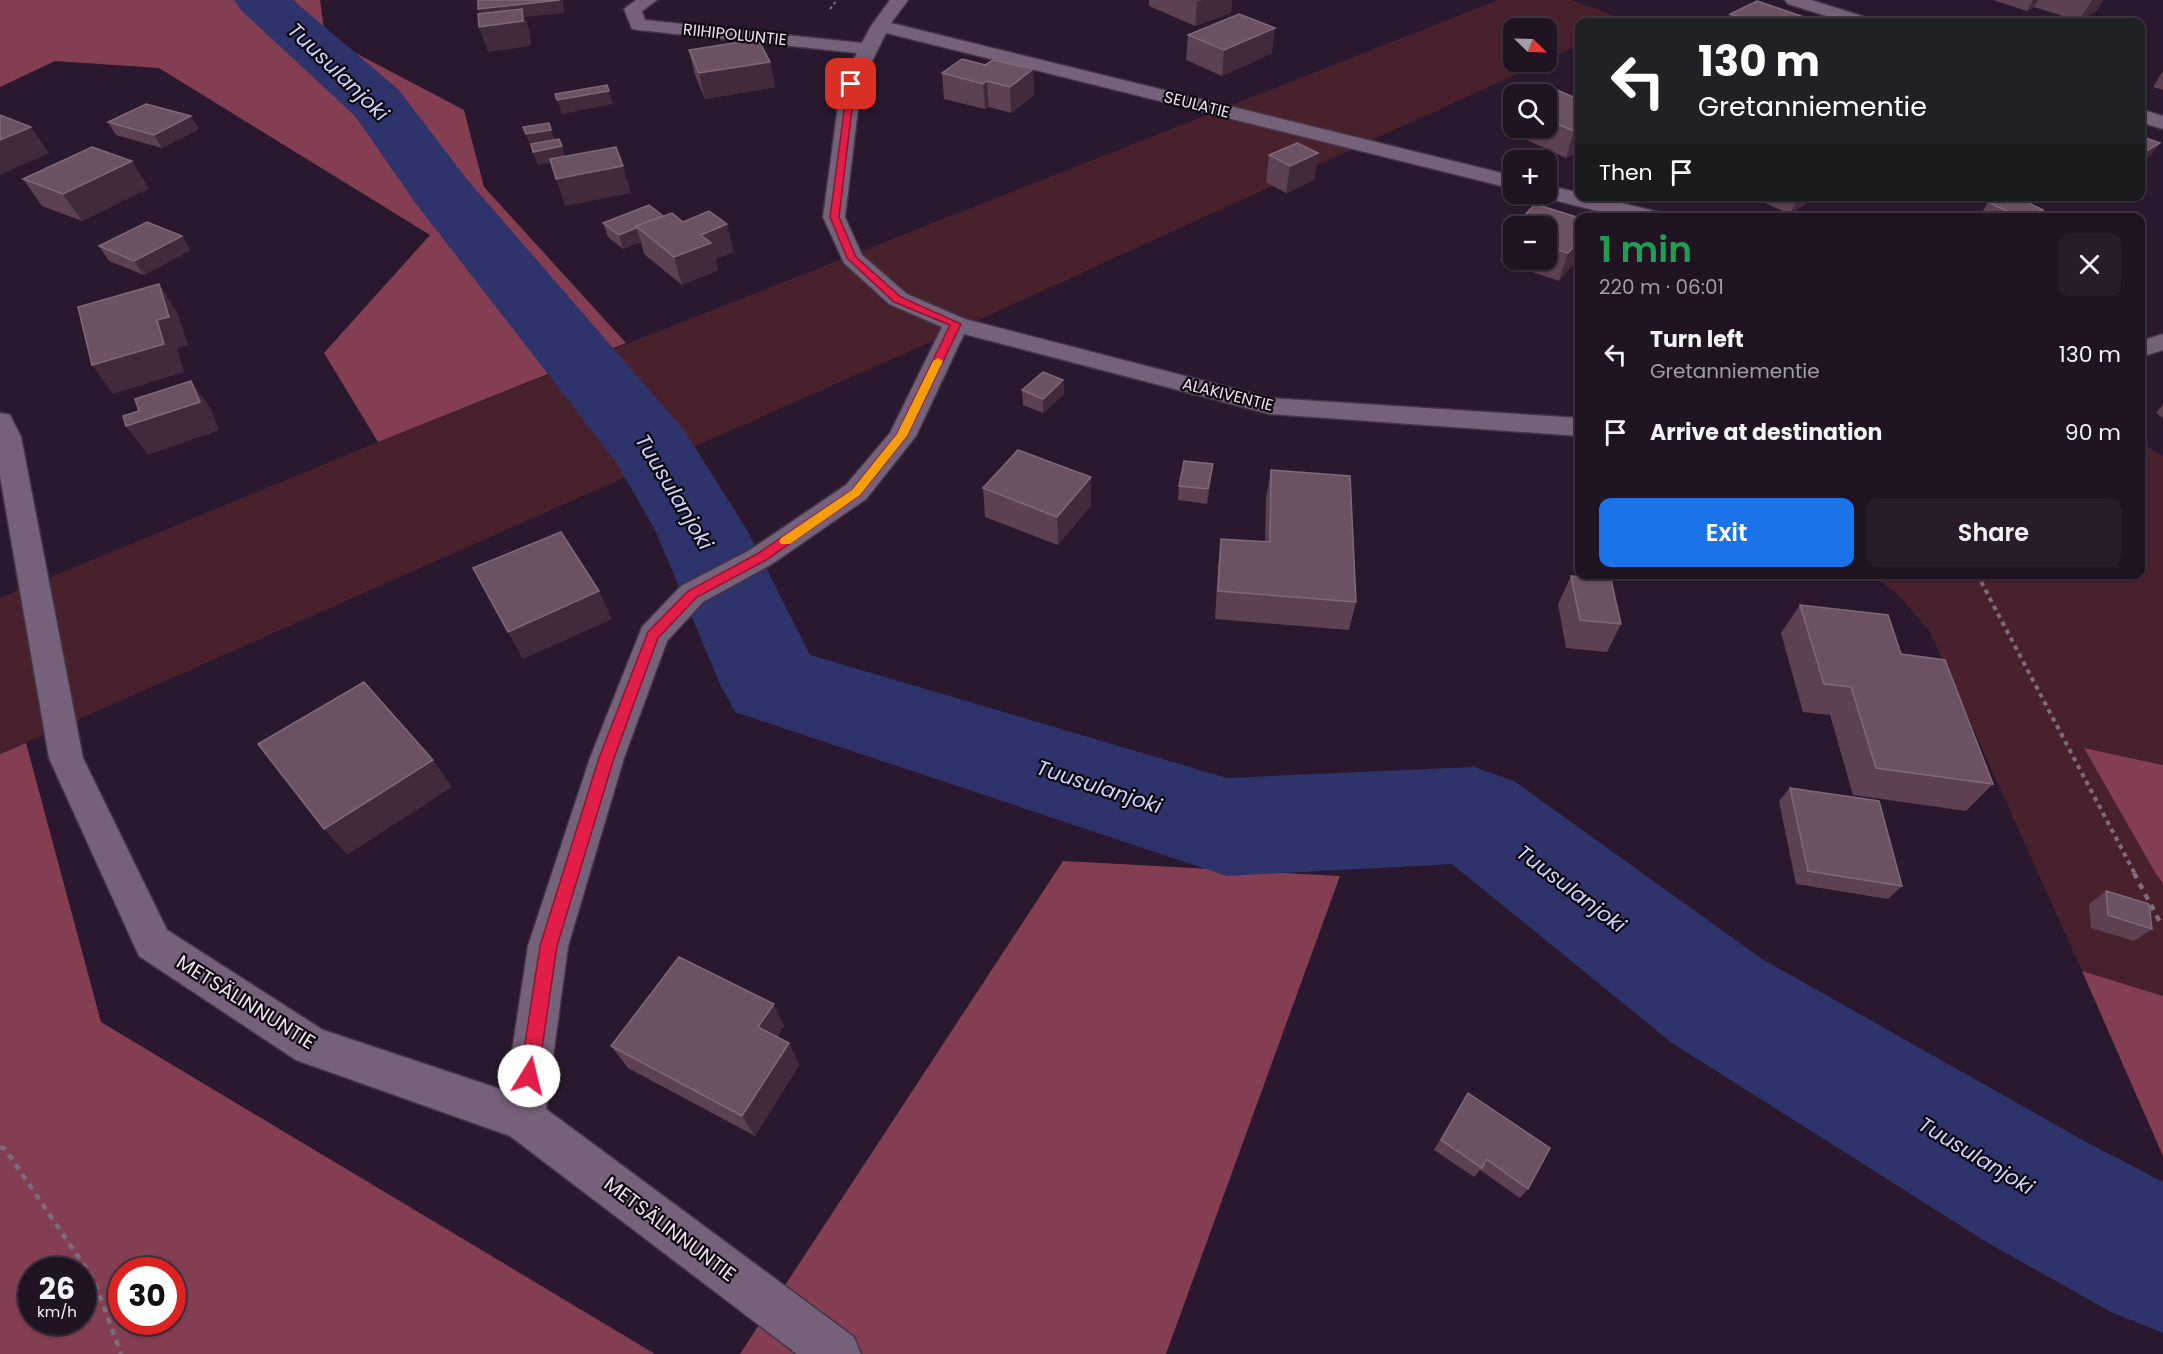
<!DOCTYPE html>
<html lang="en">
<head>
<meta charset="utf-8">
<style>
  :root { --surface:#201322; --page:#281c2a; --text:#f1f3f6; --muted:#a29ea5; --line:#3d3240; --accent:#1a73e8 }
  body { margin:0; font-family:Poppins,sans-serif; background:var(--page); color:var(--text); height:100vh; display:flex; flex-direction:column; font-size:22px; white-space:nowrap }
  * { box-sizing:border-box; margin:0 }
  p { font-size:20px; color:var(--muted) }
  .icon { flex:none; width:33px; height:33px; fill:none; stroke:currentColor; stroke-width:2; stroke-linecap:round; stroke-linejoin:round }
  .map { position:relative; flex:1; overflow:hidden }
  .drawer { position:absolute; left:1575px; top:213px; width:570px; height:366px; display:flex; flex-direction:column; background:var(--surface); border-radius:12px; box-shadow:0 2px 4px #0004,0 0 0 2px var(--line) }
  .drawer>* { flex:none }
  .banner { position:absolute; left:1575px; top:18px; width:570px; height:183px; border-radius:12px; box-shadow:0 2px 4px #0004,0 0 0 2px var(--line); background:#202124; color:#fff; overflow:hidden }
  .needle { width:39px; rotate:113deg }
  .controls { position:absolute; left:1503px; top:18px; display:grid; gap:12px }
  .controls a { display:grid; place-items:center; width:54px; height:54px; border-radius:12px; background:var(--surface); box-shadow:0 2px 4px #0004,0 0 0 2px var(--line); font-size:30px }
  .speed { position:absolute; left:18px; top:1257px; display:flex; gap:12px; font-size:30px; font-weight:700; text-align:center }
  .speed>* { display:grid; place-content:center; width:78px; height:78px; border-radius:50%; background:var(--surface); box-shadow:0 2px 4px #0004,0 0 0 2px var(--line); line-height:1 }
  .speed small { font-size:15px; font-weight:400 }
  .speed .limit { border:9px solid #d22; background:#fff; color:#111 }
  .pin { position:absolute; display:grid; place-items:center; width:51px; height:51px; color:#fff; margin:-26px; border-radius:12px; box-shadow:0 3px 9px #0006 }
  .me { position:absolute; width:66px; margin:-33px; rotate:9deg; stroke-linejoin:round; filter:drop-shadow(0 0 4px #0008) }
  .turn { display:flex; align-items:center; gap:21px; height:126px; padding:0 24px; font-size:27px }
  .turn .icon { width:78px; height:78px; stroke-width:2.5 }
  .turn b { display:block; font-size:42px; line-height:51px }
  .then { display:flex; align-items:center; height:57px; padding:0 24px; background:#0003; gap:12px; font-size:22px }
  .round { display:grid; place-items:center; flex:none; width:63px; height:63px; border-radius:12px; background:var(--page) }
  .head { display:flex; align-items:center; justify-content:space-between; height:102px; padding:0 24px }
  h1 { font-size:36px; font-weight:600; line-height:45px; color:#1e9e55 }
  .action { display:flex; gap:12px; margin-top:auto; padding:12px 24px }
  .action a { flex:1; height:69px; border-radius:12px; background:var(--accent); color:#fff; font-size:24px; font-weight:600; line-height:69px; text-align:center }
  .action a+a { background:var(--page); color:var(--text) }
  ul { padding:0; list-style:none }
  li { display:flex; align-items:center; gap:18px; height:78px; padding:0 24px }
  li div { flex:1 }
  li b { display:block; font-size:22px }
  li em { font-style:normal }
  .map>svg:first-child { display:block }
</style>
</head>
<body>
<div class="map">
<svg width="2163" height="1354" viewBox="0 0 2163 1354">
  <rect width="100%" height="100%" fill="#2a192e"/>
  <path fill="#49212c" d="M1498 0H1571L1631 22H1580L1579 45 1547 60 1546 28H1514V62H1543L935 340 0 754V598L378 442Z
    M2141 443 2163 456V765L2085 748 2163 883V996L2082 971 1929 630 1896 593 1872 575 2140 574Z"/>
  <path fill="#833e51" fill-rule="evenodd" d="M0 0H320L325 37 464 110 484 187 626 343 378 442 324 353 430 235 159 68 55 61 0 87Z
    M26 743 101 1022 655 1354H0V754ZM32 1270H82V1322H32ZM122 1270H172V1322H122Z
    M2084 748 2163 765V883L2156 874Z
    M1063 861 1340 876 1166 1354H740Z
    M2082 971 2163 996V1156Z"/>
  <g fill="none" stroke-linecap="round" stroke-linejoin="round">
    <path fill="#2e336b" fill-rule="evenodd" d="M234 0H293L399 90 465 177 684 430 747 530 810 655 1227 778 1474 767 1514 781 1762 959 2088 1143 2163 1182V1333L2111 1312 1988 1243 1672 1043 1452 864 1227 876 735 712 720 684 655 530 616 462 417 205 355 116 242 11Z"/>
    <defs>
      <path id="street" d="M636 0H657L642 11 645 20 862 43 871 26 890 0H908L891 23 1514 176V189L886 33 861 84 845 217 862 255 907 294 965 319 1270 398 1580 418V436L1270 414 964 334 916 436 866 499 772 564 703 602 667 641 624 758 568 946 546 1109 854 1337 861 1354H797L510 1136 296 1060 139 956 49 758 0 476V413L10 415 21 437 83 758 167 930 323 1030 506 1091 528 946 590 758 642 627 681 586 750 550 846 485 890 433 942 327 889 304 844 263 823 217 841 84 857 53 638 30 632 29 624 9Z
        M1785 0H1811L1868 18 1871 22H1846L1788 4Z
        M2140 109 2163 116V129L2140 122Z
        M1546 185 1580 193V196H1594L1662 213 1665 218H1625L1538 196 1537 194H1546Z
        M2163 334V350L2140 357V341Z"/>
    </defs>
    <use href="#street" stroke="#423546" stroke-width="3"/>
    <path stroke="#7b6c7e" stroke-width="2" stroke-dasharray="3 3" stroke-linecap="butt" d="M830 9 837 0"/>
    <path stroke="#7b6c7e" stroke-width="4" stroke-dasharray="4.5 4.5" stroke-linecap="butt" d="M1977 574 2135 874"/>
    <path stroke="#7b6c7e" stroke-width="4.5" stroke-dasharray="6 6" stroke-linecap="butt" d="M2134 873 2162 926
      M0 1147 5 1149 94 1280 121 1354"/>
    <use href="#street" fill="#75617a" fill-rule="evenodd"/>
  </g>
  <path fill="#5b4152" d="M1149 0H1232L1231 13 1195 26 1149 6Z
    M1993 0H2103L2096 11 2079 21 2034 7 2027 11Z
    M1730 14 1810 19 1809 22H1726Z
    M1188 35 1272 53 1222 76 1186 60Z
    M689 50 770 62 775 87 705 99 695 75Z
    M985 65 1033 69 1034 95 1011 113 989 107 985 109 944 99 942 73Z
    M2163 72V90L2153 87 2161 74Z
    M1546 95 1580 100V151L1566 158 1512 133 1514 128H1546Z
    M108 122 199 129 162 148 116 135Z
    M2140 136 2160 143 2150 156 2140 162Z
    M1318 153 1314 180 1286 193 1266 182 1269 155Z
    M23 179 149 188 82 221 42 206Z
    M1749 196H1818L1790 214Z
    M1988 202 2043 210 2038 218H1983L1980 216Z
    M663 216 683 222 734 252 715 259 718 270 682 285 644 254 641 242 623 249 608 237 603 223Z
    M1580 218V256L1559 281 1500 261 1508 233 1514 228V260H1546V226Z
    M99 246 191 250 144 275 109 261Z
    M1063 380 1064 394 1043 413 1023 405 1022 390Z
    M2163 405V418L2156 413Z
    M1271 470 1356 602 1349 630 1215 619 1218 567 1221 539 1265 542 1266 498Z
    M1091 477V505L1058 545 985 517 983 488Z
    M1211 479 1207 504 1178 500 1179 486Z
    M1571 576 1621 624 1607 652 1566 648 1558 604Z
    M1800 605 1901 654 1993 784 1966 811 1853 795 1830 715 1803 712 1781 633Z
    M1790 788 1902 886 1888 899 1796 884 1779 801Z
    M2106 891 2152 929 2134 941 2091 928 2089 904Z
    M784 1026 777 1037 789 1043 799 1065 755 1136 628 1068 611 1046Z
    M1468 1093 1528 1189 1520 1198 1480 1170 1474 1177 1434 1150Z"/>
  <path fill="#412a3c" d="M563 0 564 13 525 17 530 33 531 46 488 52 479 27 482 22 478 9Z
    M1202 0H1232L1231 13 1195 26 1197 2Z
    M2033 0H2038L2034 7 2027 11Z
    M2092 0H2103L2096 11 2079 21Z
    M1275 28 1272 53 1222 76 1224 50Z
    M770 62 775 87 705 99 699 73Z
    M1033 69 1034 95 1011 113 1010 87Z
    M987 81 989 107 985 109 983 84Z
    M609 91 613 104 562 114 557 100Z
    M191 116 199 129 162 148 154 135Z
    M31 127 49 153 0 175V140Z
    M1580 129V151L1566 158 1574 131Z
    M551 130 556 143 531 148 526 134Z
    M2160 143 2150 156 2140 162V158L2145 152Z
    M562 146 566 160 538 165 533 152Z
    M1318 153 1314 180 1286 193 1290 166Z
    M132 161 149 188 82 221 63 194Z
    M623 166 631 193 565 206 556 179Z
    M1799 196H1818L1790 214Z
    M2043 210 2038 218H2025Z
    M727 224 734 252 715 259 718 270 682 285 674 257 701 235Z
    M636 228 641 242 623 249 619 235Z
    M182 236 191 250 144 275 134 261Z
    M1580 240V256L1559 281 1568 253Z
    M159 284 177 312 188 345 177 348 184 372 113 394 92 365 157 320Z
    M1063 380 1064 394 1043 413V399Z
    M191 381 211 409 219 430 148 455 126 426Z
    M1213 464 1211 479 1207 504 1208 489Z
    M1091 477V505L1058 545 1057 517Z
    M599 591 612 619 523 659 508 632Z
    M433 760 452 787 347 855 324 829Z
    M774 1004 784 1026 769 1049 758 1027Z
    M789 1043 799 1065 755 1136 742 1116Z"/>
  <path fill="#6b5263" stroke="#7f6979" stroke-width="1.5" d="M478 0H560L478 9Z
    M1757 1 1810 19 1803 22H1755L1730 14Z
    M522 9 523 21 479 27 478 14Z
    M1239 14 1275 28 1224 50 1188 35Z
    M758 39 770 62 699 73 689 50Z
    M962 59 985 65 993 60 1033 69 1010 87 987 81 983 84 942 73Z
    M607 85 609 91 557 100 555 94Z
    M1557 90 1580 100V129L1574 131 1546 119V95Z
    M146 104 191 116 154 135 108 122Z
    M0 115 31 127 0 140Z
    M549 123 551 130 526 134 523 127Z
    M2140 136 2160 143 2145 152 2140 150Z
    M559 139 562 146 533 152 531 144Z
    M1297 143 1318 153 1290 166 1269 155Z
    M92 147 132 161 63 194 23 179Z
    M616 147 623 166 556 179 550 159Z
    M2002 196H2015L2043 210 2025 218H2021L1988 202Z
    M1535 204 1580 218V240L1568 253 1546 246V226H1515Z
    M649 205 663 216 636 226V228L619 235 603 223Z
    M709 211 727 224 701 235 711 243 674 257 636 226 672 213 683 222Z
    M147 222 182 236 134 261 99 246Z
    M1514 228V235L1508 233Z
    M159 284 169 317 157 320 164 344 92 365 78 307Z
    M1043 372 1063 380 1043 399 1022 390Z
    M191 381 200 402 126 426 123 416 139 411 135 399Z
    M1018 450 1091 477 1057 517 983 488Z
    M1184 461 1213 464 1208 489 1179 486Z
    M1271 470 1350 476 1356 602 1218 591 1221 539 1270 542Z
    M561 532 599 591 508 632 473 568Z
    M1571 576 1611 580 1621 624 1580 620Z
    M1800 605 1888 615 1901 654 1945 660 1993 784 1876 768 1851 687 1824 684Z
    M364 682 433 760 324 829 258 744Z
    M1790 788 1879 801 1902 886 1808 871Z
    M2106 891 2149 904 2152 929 2108 915Z
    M679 957 774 1004 758 1027 789 1043 742 1116 611 1046Z
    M1468 1093 1550 1148 1528 1189 1486 1159 1482 1168 1441 1140Z"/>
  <path fill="#e11d48" stroke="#92132f" stroke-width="1.5" d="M848 82 855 84 839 217 856 257 901 297 961 324 907 436 860 495 766 560 697 597 658 638 614 758 557 946 538 1076 535 1082 529 1084 523 1082 520 1076 540 946 599 758 648 632 688 591 757 554 852 490 897 434 950 325 894 302 847 258 830 217Z"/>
  <path fill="#f59e0b" d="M938 358 943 361 907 436 860 495 790 544H781L779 541 781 538 852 490 897 434 933 361Z"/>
  <g text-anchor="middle" stroke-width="4.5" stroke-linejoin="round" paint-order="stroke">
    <g font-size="16" fill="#eee2f1" stroke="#0e0710">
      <text transform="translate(735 34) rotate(6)" y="6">RIIHIPOLUNTIE</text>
      <text transform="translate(1197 104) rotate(14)" y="6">SEULATIE</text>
      <text transform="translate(1228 394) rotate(14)" y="6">ALAKIVENTIE</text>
    </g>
    <g font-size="20" fill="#eee2f1" stroke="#0e0710">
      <text transform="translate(246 1002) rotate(32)" y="7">METSÄLINNUNTIE</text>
      <text transform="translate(670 1229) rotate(37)" y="7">METSÄLINNUNTIE</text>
    </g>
    <g font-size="21" font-style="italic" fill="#ccd4f8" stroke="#0e0710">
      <text transform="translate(338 72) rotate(44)" y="7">Tuusulanjoki</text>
      <text transform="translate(674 492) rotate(59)" y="7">Tuusulanjoki</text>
      <text transform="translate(1099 787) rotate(18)" y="7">Tuusulanjoki</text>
      <text transform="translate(1571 889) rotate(37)" y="7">Tuusulanjoki</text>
      <text transform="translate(1976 1156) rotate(31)" y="7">Tuusulanjoki</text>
    </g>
  </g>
</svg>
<div class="controls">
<a><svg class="needle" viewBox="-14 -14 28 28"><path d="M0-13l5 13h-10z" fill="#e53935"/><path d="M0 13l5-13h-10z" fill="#a29ea5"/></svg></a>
<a><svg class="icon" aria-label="search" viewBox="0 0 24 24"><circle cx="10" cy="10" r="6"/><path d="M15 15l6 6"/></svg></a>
<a>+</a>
<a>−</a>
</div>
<div class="speed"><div>26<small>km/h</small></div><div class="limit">30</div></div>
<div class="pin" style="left:851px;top:84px;background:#d93025"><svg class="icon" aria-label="arrive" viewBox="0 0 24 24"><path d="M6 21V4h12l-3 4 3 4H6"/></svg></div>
<svg class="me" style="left:529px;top:1076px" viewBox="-20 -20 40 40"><circle r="19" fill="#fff"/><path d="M0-13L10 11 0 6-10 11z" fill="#e11d48"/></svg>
<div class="banner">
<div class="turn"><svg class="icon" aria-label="left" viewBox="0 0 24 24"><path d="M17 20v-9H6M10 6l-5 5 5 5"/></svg><div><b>130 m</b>Gretanniementie</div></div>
<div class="then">Then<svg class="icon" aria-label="arrive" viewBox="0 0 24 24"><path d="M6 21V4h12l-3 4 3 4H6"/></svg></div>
</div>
<section class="drawer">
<div class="head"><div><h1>1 min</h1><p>220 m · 06:01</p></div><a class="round"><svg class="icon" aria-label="close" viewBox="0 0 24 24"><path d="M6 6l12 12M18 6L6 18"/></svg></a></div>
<ul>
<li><svg class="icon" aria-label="left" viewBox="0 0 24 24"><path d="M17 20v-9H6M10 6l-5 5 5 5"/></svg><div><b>Turn left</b><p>Gretanniementie</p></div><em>130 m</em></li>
<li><svg class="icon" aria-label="arrive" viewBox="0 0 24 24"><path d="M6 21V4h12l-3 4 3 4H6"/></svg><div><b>Arrive at destination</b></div><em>90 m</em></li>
</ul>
<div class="action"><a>Exit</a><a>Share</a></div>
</section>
</div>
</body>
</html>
